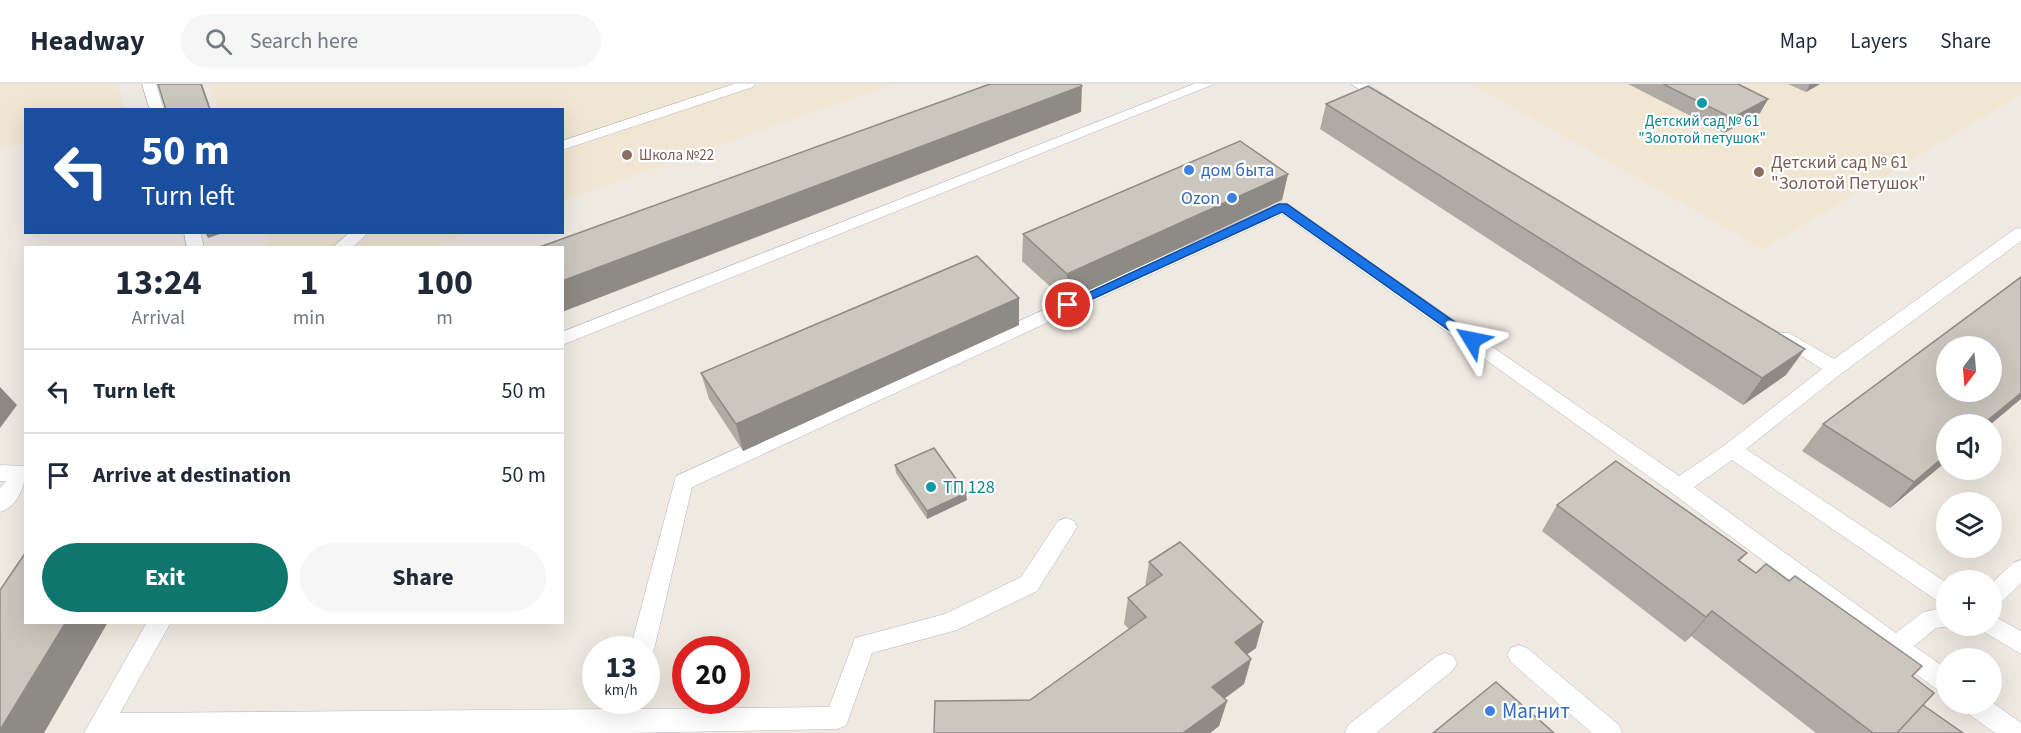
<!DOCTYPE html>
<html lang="en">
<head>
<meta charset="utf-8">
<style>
  :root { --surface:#fff; --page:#f6f6f7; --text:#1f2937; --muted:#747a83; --line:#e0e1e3; --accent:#0f766e }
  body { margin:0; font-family:"Source Sans 3",sans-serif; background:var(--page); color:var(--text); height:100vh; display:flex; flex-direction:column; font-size:22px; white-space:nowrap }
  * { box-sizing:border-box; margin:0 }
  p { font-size:20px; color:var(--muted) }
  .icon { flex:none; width:33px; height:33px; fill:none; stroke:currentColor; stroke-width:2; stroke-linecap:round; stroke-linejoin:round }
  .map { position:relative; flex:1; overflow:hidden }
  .drawer { position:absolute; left:24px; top:162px; width:540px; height:378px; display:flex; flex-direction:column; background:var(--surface); border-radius:0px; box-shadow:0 6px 24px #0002 }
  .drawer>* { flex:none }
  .top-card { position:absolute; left:24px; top:24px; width:540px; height:126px; border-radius:0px; box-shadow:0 6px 24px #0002; background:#1a4fa0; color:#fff; overflow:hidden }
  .needle { width:39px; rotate:196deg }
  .buttons { position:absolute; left:1936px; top:252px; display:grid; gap:12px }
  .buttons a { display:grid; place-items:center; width:66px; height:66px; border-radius:50%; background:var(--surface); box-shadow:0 6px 24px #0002; font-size:30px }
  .speed { position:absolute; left:582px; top:552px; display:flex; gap:12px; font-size:30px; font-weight:700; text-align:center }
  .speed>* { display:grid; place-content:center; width:78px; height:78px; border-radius:50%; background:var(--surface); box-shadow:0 6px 24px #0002; line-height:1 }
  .speed small { font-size:15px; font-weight:400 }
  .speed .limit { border:9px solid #d22; background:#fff; color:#111 }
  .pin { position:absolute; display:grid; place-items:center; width:51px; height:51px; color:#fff; margin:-26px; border:3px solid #fff; border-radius:50%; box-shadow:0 2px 6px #0007 }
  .me { position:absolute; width:66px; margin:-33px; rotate:305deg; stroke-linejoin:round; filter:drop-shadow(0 0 4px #0008) }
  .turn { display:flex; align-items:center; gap:21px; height:126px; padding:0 18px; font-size:27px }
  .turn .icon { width:78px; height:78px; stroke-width:2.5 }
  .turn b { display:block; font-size:42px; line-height:51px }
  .eta { display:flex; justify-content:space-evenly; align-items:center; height:102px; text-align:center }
  .eta b { font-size:36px; font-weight:700; line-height:42px }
  .cta { display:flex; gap:12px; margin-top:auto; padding:12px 18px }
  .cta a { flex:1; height:69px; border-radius:36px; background:var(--accent); color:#fff; font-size:24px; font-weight:700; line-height:69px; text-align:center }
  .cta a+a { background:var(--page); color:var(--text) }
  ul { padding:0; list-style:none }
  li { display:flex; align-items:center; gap:18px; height:84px; padding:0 18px; border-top:2px solid var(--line) }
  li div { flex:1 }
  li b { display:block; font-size:22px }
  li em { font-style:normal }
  header { display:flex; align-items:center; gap:36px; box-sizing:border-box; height:84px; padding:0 30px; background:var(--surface); border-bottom:2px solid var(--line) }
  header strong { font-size:28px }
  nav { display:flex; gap:33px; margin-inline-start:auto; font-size:21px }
  .search { width:420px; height:54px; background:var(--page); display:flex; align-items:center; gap:15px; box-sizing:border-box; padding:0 21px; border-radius:33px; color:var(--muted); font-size:22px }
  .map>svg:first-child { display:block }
</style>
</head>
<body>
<header>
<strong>Headway</strong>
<div class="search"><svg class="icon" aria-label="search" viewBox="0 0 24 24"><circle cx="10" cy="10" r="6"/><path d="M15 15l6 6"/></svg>Search here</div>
<nav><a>Map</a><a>Layers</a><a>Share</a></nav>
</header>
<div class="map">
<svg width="2021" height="649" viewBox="0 0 2021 649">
  <rect width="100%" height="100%" fill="#efe9e1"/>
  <path fill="#f0e6d1" d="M0 0H117L125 25 26 26 25 58 0 65Z
    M209 0H894L563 116 562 26 219 25Z
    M1472 0H2021V10L1763 165Z
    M264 149H469L426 164 270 163Z"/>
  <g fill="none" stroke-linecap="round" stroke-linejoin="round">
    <defs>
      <path id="lane" d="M142 0H156L164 26H150Z
        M734 0H755L753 3 562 66V57Z
        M1194 0H1214L562 261V248Z
        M1351 0H1368L1394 17 1392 20H1382Z
        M1283 118 1679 392 1725 361 1822 285 1777 257 1774 253 1777 249H1789L1834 275 2015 145 2021 144V157L1842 289 1746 365 1947 499V520L1939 518 1732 376 1694 403 1896 549 1923 528 1947 523V542H1951L1936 544 1914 562 1947 585V610L1939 607 1672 409 1282 130 692 403 654 566 646 575V566H630L676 392Z
        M184 148H200L204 164H187Z
        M350 148H369L352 164H332Z
        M0 381 26 382C26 400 19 422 0 428V404L6 397H0Z
        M1066 434 1074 437 1077 443 1037 507 957 546 872 569 846 642 837 645 626 649H84L147 538H171L120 629 616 625 618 616H642L640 625 829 623 855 554 945 530 1021 493 1058 437Z
        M2021 476V499L2000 520 1992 523V499L2013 479Z
        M1992 531 2021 547V570L1984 548 1981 542H1992Z
        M1519 561 1527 564 1619 641 1622 649H1592L1511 578 1507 571 1511 564Z
        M1445 569 1453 572 1457 579 1453 586 1376 649H1345L1348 641 1437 572Z
        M1992 618 2021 639V649H1995L1966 628 1963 620Z"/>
    </defs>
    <use href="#lane" stroke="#b4b7c1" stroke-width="1"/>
    <use href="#lane" fill="#fff" fill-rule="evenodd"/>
  </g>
  <path fill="#afaba4" d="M1628 0H1738L1768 15 1760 29 1724 49Z
    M1788 0H1820L1806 8Z
    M1326 20 1786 291 1743 321 1320 45Z
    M1288 90 1282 116 1066 217 1022 177 1023 150Z
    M1019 214V241L743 367 709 315 701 289Z
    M1823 340H1947V377L1890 424 1802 367Z
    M895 381 967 416 927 435 896 389Z
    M1557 421 1747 469 1740 477 1756 489 1912 592 1923 621 1963 649H1816L1691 552 1685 558 1542 447Z
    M1149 478 1256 564 1247 570 1251 575 1244 600 1224 615 1227 617 1219 642 1210 649H934L1030 616 1129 545 1124 540 1128 514 1145 502Z"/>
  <path fill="#8e8b86" d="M201 0H202L211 26H210Z
    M1810 0H1820L1806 8Z
    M1082 2 1081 28 562 228V197Z
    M1768 15 1760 29 1724 49 1732 34Z
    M1288 90 1282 116 1066 217 1067 190Z
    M205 148H226L208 154Z
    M1019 214V241L743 367 736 340Z
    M1805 265 1786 291 1743 321 1762 294Z
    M0 303 17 321 0 344Z
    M2021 309V315L1991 340H1983Z
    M1947 370V377L1890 424 1914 398Z
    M966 409 967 416 927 435V427Z
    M1712 527 1691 552 1685 558 1706 533Z
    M66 538H108L44 649H0V646Z
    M1263 538 1256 564 1228 584 1235 558Z
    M1251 575 1244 600 1206 628 1212 603Z
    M1227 617 1219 642 1210 649H1183Z"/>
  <path fill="#cbc7bf" stroke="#8e8b86" stroke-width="1.5" fill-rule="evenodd" d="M158 0H201L210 26H166Z
    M990 0H1080L1082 2 562 197V164H537Z
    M1663 0H1738L1768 15 1732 34Z
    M1368 2 1805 265 1762 294 1326 20Z
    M1240 57 1288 90 1067 190 1023 150Z
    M977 172 1019 214 736 340 701 289Z
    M2021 193V309L1983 340H1947V370L1914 398 1823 340ZM1947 262H1992V308H1947Z
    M934 364 966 409 927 427 895 381Z
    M1616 377 1747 469 1738 476 1756 489 1766 480 1789 497 1795 492 1922 582 1912 592 1934 609 1897 649H1873L1712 527 1706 533 1557 421Z
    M1180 458 1263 538 1235 558 1251 575 1212 603 1227 617 1183 649H934L935 617 1030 616 1146 533 1128 514 1162 491 1149 478Z
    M26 468V538H66L0 646V506Z
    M1496 598 1554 649H1433Z
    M1923 621 1963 649H1897Z"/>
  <path fill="#1a73e8" stroke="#114b97" stroke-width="1.5" d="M1279 120H1287L1476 253V259H1467L1282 128 1073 224 1068 225 1062 221Z"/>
  <g fill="#0f9aa8" stroke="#fff" stroke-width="2">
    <circle cx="1702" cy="19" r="6"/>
    <circle cx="931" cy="403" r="6"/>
  </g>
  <g fill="#8d6e63" stroke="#fff" stroke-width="2">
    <circle cx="627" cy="71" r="6"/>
    <circle cx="1759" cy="88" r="6"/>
  </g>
  <g fill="#3f7fe0" stroke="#fff" stroke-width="2">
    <circle cx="1189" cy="86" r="6"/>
    <circle cx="1232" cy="114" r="6"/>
    <circle cx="1490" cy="627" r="6"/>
  </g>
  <g text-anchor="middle" stroke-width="4.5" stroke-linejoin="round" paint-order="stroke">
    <g font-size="15" fill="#0d838f" stroke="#fff">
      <text x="1702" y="42">Детский сад № 61<tspan x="1702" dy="17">"Золотой петушок"</tspan></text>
    </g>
    <g font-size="15" fill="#785e54" stroke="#fff" text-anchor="start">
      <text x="639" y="76">Школа №22</text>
    </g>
    <g font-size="18" fill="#785e54" stroke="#fff" text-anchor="start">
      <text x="1771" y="84">Детский сад № 61<tspan x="1771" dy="21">"Золотой Петушок"</tspan></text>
    </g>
    <g font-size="18" fill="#366cbe" stroke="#fff" text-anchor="start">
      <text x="1201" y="92">дом быта</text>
      <text x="1220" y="120" text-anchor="end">Ozon</text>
    </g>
    <g font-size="18" fill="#0d838f" stroke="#fff" text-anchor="start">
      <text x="943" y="409">ТП 128</text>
    </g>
    <g font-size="21" fill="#366cbe" stroke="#fff" text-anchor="start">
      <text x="1502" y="634">Магнит</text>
    </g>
  </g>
</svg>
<div class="buttons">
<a><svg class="needle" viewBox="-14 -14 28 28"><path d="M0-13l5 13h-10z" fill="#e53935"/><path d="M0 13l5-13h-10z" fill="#747a83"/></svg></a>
<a><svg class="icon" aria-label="sound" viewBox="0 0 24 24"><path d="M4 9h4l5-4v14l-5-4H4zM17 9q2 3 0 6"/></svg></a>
<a><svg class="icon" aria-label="layers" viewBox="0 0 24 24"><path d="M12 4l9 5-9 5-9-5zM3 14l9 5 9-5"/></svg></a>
<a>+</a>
<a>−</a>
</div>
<div class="speed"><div>13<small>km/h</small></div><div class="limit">20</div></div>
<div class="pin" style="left:1068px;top:221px;background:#d93025"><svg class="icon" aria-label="arrive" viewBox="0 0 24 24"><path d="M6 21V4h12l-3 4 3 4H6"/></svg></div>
<svg class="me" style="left:1472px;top:256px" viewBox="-20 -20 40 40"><path d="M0-17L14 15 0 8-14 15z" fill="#1a73e8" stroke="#fff" stroke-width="4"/></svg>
<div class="top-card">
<div class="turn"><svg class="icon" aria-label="left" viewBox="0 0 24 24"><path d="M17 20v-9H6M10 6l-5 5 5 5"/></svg><div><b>50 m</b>Turn left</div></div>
</div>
<section class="drawer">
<div class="eta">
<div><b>13:24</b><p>Arrival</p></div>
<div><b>1</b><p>min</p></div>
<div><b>100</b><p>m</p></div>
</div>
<ul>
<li><svg class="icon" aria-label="left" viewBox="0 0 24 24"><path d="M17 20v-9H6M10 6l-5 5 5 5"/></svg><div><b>Turn left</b></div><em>50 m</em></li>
<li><svg class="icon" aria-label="arrive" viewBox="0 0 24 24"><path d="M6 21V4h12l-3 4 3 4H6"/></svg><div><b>Arrive at destination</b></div><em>50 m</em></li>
</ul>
<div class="cta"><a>Exit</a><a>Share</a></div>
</section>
</div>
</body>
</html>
